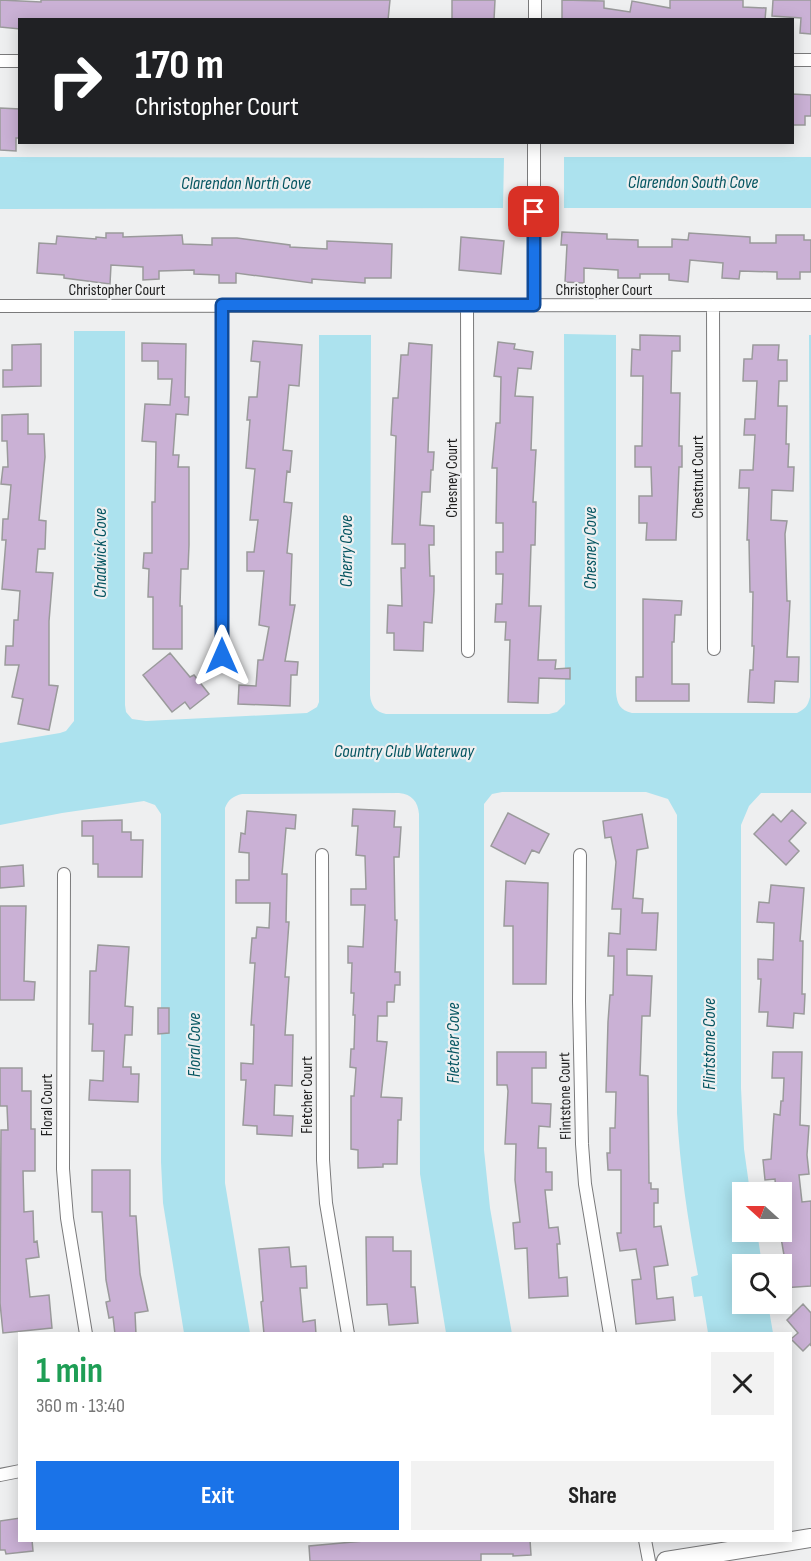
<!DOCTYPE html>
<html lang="en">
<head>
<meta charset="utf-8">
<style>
  :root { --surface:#fff; --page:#f2f2f2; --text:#222; --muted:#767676; --accent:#1a73e8 }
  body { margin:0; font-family:"Sofia Sans Condensed",sans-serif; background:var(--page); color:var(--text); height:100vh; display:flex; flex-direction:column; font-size:22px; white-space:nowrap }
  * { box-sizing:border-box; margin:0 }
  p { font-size:20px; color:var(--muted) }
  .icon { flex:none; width:33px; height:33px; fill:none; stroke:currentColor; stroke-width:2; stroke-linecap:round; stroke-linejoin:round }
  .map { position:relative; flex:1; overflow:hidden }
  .side { position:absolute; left:18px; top:1332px; width:774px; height:210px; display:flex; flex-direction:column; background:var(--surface); border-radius:0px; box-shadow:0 3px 15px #0003 }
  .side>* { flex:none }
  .top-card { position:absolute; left:18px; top:18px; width:776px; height:126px; border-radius:0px; box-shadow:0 3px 15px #0003; background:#202124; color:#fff; overflow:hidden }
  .needle { width:39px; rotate:291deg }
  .buttons { position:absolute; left:732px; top:1182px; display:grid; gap:12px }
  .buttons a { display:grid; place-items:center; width:60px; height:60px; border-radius:0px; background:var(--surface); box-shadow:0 3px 15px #0003; font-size:30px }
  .pin { position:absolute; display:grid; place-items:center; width:51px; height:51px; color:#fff; margin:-26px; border-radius:12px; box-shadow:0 3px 9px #0006 }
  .me { position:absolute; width:66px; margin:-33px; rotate:0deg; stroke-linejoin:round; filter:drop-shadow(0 0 4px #0008) }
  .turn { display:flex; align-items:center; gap:21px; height:126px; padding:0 18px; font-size:27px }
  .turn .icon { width:78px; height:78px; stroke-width:2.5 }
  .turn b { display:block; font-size:42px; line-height:51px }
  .round { display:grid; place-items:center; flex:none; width:63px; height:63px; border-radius:0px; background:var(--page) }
  .head { display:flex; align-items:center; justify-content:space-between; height:102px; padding:0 18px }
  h1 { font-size:36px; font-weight:700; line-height:45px; color:#1e9e55 }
  .primary-button { display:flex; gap:12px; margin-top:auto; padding:12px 18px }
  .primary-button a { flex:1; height:69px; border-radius:0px; background:var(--accent); color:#fff; font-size:24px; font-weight:700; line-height:69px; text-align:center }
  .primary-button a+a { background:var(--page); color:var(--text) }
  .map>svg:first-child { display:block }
</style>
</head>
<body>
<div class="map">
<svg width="811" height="1561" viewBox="0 0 811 1561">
  <rect width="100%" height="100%" fill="#eeeff0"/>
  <path fill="#ace2ee" d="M0 157 504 158 503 208 0 209Z
    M564 157H811V208H564Z
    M74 331H125V705L126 712 132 719 146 721 307 713 317 707 319 702V335H371L370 695C371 706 376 712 386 714H549L557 712 565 704 564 334 616 335V692C617 704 620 710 632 713H797C805 709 808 706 810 697L809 335H811V793H761L749 806 741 825V1088L744 1149 750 1192H742V1232H757L762 1264H742V1304H768L773 1333H708L702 1296 694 1297 691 1277 698 1275C688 1221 680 1168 677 1113V815L668 799 646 792H502L492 794 484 804V1150L490 1208 512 1334 446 1333 420 1174 419 814C418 802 412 794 399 793L242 794C233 796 228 800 225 808V1183L250 1333H184L163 1203 161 1162V814L155 805 144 801 62 813 0 825V743L60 733 66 731 74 721Z"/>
  <path fill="#cab1d5" stroke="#9a9a9b" stroke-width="1.5" d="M0 0 41 2V0H390L388 20 30 19 20 20V29L0 27Z
    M452 0H495L494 20H452Z
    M562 0 604 1V8L630 12 632 1 670 8V0H743V7L766 8 765 20H562Z
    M773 0H811V34L800 33 801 18 772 16Z
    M792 94 811 95V116H805V125H792Z
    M0 108 20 109V138H16V151L0 150Z
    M562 232 607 234V239L638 240V247H672V239L688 240 689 233 750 237V243H776V235H804V240H811V272H800V279H777V272L740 271 739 279 722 278 723 263 690 260 688 282 669 280V274H640V278H618V270L584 268V283L565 282 567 245H561Z
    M106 233H123V237L182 235 183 244 212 245V238H237L290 245V247L327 249V241L392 244 391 278H365V283L312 279V283L236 273V283H219V275L194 274V270L159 271V279L143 280V267L111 265 110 284 64 278V275L37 273 39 243 56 244 57 236 96 239V237L106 238Z
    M461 237 504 241 501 274 459 270Z
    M640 335 680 336V351H672L671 393H680L679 446H682V467H679L676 540H646L647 523H639V496H652L651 467H635V446H642L643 376H631L632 349 640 350Z
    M253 341 302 345 299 386 289 385 283 450 292 451 290 472 287 471 284 502 292 503 287 553 292 554 290 605H295L285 661 298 662 297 675H291L290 706 238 704 239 685 256 686 258 660H263L269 627 259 625 264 571H247V552H254L258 520H250L255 469 246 468 250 420H247L249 397H257L260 362 251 361Z
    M498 342 515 344 514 349 533 352 531 369 518 368 515 396 533 397 531 450H536L533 502H536L535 545H531L529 606H541L538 660H556L555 669 570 668V679L539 678 538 703 508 702 510 640H505L506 622H495L496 604H502L503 574H496V552H503V523H496L497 468H492L496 423H500L501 377 494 376Z
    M142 343 186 344 185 397H189L188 415 176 414 173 455H179L178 467H189V545L188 569H181L180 606H182V649H153V597H148L149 569 143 568 144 553H152V502H155L156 442 142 441 145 404 170 405 172 379H158V361H142Z
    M409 343 432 345 428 452H434L433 470H431L430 492H422L420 525 434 526V545H429L430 576H434V591L432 623 424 622 423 651 394 650V633H387L388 605 402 606 401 568H405V544H392L396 436 391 435 393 398H398L401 355H408Z
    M41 344V386L3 387V370H12V345Z
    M753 345H779L778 360H787V381H779L778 406H787L786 444H789L788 467H794L793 491 772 490 771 520 787 521 785 534 787 601H790L787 657H799L798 682 775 681 774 703 748 702 750 670H753L754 646H752L753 592H750L749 540H747L749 488H739L740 470H753L755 435H744L745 419H755L757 381H743L744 359H752Z
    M28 414V434H44L45 457 39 520 46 521 45 549H38L36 572 53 573 49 621V685L58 686 49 730 18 724 23 699 12 697 19 665H5L6 646H13L14 620H18L20 591 2 589 6 540H2L3 519H8L11 485 1 484 3 467H8L7 441H2V415Z
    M643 599 682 601 681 615H675L674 642H672V684H689V701H636V677H643Z
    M170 653 190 677 194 675 209 694 190 709 185 702 172 712 143 675Z
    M353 809 395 811 394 827H401L399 857H394L395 920H397L395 972H400V985H395L394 1002H387V1016H378L377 1041 387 1042 381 1097 402 1098 401 1120H398L397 1164H383V1167L358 1168V1150L351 1149V1096H354L356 1068 350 1067 351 1049H354L355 1015H353L354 993H351L352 963H348V946L363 947 365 905H351V889H366L365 856 356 855 358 826H352Z
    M792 810 806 823 789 841 799 851 786 865 754 834 773 814 781 822Z
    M247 811 296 815 295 829 286 828 282 874H287L286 922H289L285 977H289L285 1035H293L292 1086 275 1085 274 1115 293 1116 292 1136 257 1134V1126L243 1125 246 1080H241V1063L253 1064 254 1025H251L255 963H250L252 938H256L257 927 269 928 270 903H236V880H249V853L239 852 241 833 245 834Z
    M508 813 549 834 539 853 532 850 525 864 491 846Z
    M642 814 648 848 637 850 633 898 643 899 642 913H658L656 950 627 949V975L652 976 650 1016H642L640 1075 648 1076 649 1183H651V1189H658V1203H654V1227L661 1226 668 1265 654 1267 657 1299 673 1297 675 1320 636 1324 632 1280 641 1279 636 1249 620 1251 617 1233H621V1170H608L607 1153H610V1128H615L616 1092H606L608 1022 610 995H613L614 956H608L609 933 620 934 621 909H612L616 862 611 837 605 838 603 821Z
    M122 820V832H131V840H143L142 877H98V864H93V836H82V821Z
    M23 865 24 886 0 888V867Z
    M506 881 548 883 546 984H513V926H504Z
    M771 885 804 888 800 941H803L802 994H805L804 1014 794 1013 793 1028 767 1026 768 1012H759L761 979H758V959L773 960 774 923 757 922 759 902 769 903Z
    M0 906H26L24 981 35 982 34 1000H0Z
    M98 945 129 947 125 1006 133 1007 132 1035H125L123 1067H131V1074H139L138 1102 89 1100 90 1080 103 1081 104 1051H92L93 1024H89L90 971H96Z
    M158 1008H169V1033L158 1034Z
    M497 1052H546V1068H532V1103L551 1104 550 1127 539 1126 538 1148H546V1172H552V1190H545L549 1228 558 1227 560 1244H557L559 1278 567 1277 568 1296 529 1298 527 1248 515 1249 513 1223 520 1222 515 1180 516 1144H505L508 1091 507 1085H497Z
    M773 1052H802L800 1125 809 1126 807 1155 809 1174 799 1175 802 1202 811 1201V1286L782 1288V1255H784L780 1232 782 1192H776L775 1179 765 1180 763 1160 771 1159 774 1114 780 1115 781 1101H783L784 1078H772Z
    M0 1068H22V1091H31V1129H35V1171H23L24 1212 33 1211 34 1242 37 1241 39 1257 26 1259 30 1297 49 1295 52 1328 3 1333 0 1303 1 1130H8L7 1106H0Z
    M92 1170H130V1216H136L140 1274 148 1311 135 1313 136 1334H115L113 1317 109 1318 106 1302 110 1301 106 1280 102 1212H92Z
    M366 1237H393V1251H411V1287H415L418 1323 389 1325 387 1304 367 1305Z
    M289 1247 291 1267 306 1266 307 1288H300L303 1322 315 1320 316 1334H264L261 1302 263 1301 259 1249Z
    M803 1304 811 1313V1346L810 1344 803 1351 791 1339 798 1333 787 1320Z
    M20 1518V1540H32L33 1551 6 1554 5 1550H0V1521Z
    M375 1540H530L531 1555 513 1556V1554H481V1561H310L309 1546Z"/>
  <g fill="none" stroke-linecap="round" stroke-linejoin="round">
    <defs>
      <path id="street" d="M535 0V20
        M792 60H811
        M0 61H20
        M222 305V655
        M534 305V142
        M713 305 714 649
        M0 306 811 305
        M467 306 468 651
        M322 855 323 1160 326 1203 348 1334
        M580 855 579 1001 582 1144 585 1184 610 1334
        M64 874 63 1169 67 1218 86 1334
        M0 1475 20 1471
        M645 1540 649 1561"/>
      <path id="secondary" d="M666 1561 811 1538"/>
    </defs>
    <use href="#street" stroke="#7a7a7b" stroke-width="14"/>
    <use href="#secondary" stroke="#7a7a7b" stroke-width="20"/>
    <use href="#street" stroke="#fff" stroke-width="12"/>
    <use href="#secondary" stroke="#fff" stroke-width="18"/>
  </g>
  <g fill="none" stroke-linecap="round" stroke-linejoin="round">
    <defs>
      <path id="route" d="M222 656V305H534V212"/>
    </defs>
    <use href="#route" stroke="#114b97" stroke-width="15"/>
    <use href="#route" stroke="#1a73e8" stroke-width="10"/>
  </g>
  <g text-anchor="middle" stroke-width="4.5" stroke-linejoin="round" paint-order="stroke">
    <g font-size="16" fill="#1e1e1e" stroke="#eeeff0">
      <text x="117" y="295">Christopher Court</text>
      <text x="604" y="295">Christopher Court</text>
      <text transform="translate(697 477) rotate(-90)" y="6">Chestnut Court</text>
      <text transform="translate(451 478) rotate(-90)" y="6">Chesney Court</text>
      <text transform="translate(306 1095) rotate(-90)" y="6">Fletcher Court</text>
      <text transform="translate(564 1096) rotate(-91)" y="6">Flintstone Court</text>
      <text transform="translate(46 1105) rotate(-90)" y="6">Floral Court</text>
    </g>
    <g font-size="18" font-style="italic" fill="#055561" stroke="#eeeff0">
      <text x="693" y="188">Clarendon South Cove</text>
      <text x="246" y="189">Clarendon North Cove</text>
      <text transform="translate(590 548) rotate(-90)" y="6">Chesney Cove</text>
      <text transform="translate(346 551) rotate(-90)" y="6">Cherry Cove</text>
      <text transform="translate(100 553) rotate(-90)" y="6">Chadwick Cove</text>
      <text x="404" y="757">Country Club Waterway</text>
      <text transform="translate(453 1043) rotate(-90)" y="6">Fletcher Cove</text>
      <text transform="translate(709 1044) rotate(-90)" y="6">Flintstone Cove</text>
      <text transform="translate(194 1045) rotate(-90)" y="6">Floral Cove</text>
    </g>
  </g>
</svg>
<div class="buttons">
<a><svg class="needle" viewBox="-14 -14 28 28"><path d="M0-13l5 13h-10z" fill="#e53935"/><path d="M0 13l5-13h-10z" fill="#767676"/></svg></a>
<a><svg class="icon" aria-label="search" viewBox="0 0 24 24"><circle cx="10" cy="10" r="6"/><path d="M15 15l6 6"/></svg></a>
</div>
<div class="pin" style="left:534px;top:212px;background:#d93025"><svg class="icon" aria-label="arrive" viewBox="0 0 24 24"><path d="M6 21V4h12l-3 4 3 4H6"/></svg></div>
<svg class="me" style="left:222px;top:656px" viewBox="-20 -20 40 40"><path d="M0-17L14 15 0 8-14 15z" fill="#1a73e8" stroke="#fff" stroke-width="4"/></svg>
<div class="top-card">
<div class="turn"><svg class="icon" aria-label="right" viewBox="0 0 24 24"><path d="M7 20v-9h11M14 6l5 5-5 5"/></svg><div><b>170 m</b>Christopher Court</div></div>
</div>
<section class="side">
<div class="head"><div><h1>1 min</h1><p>360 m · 13:40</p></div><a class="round"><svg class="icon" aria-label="close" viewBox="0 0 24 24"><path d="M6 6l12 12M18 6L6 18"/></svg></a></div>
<div class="primary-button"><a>Exit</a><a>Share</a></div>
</section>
</div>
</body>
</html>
